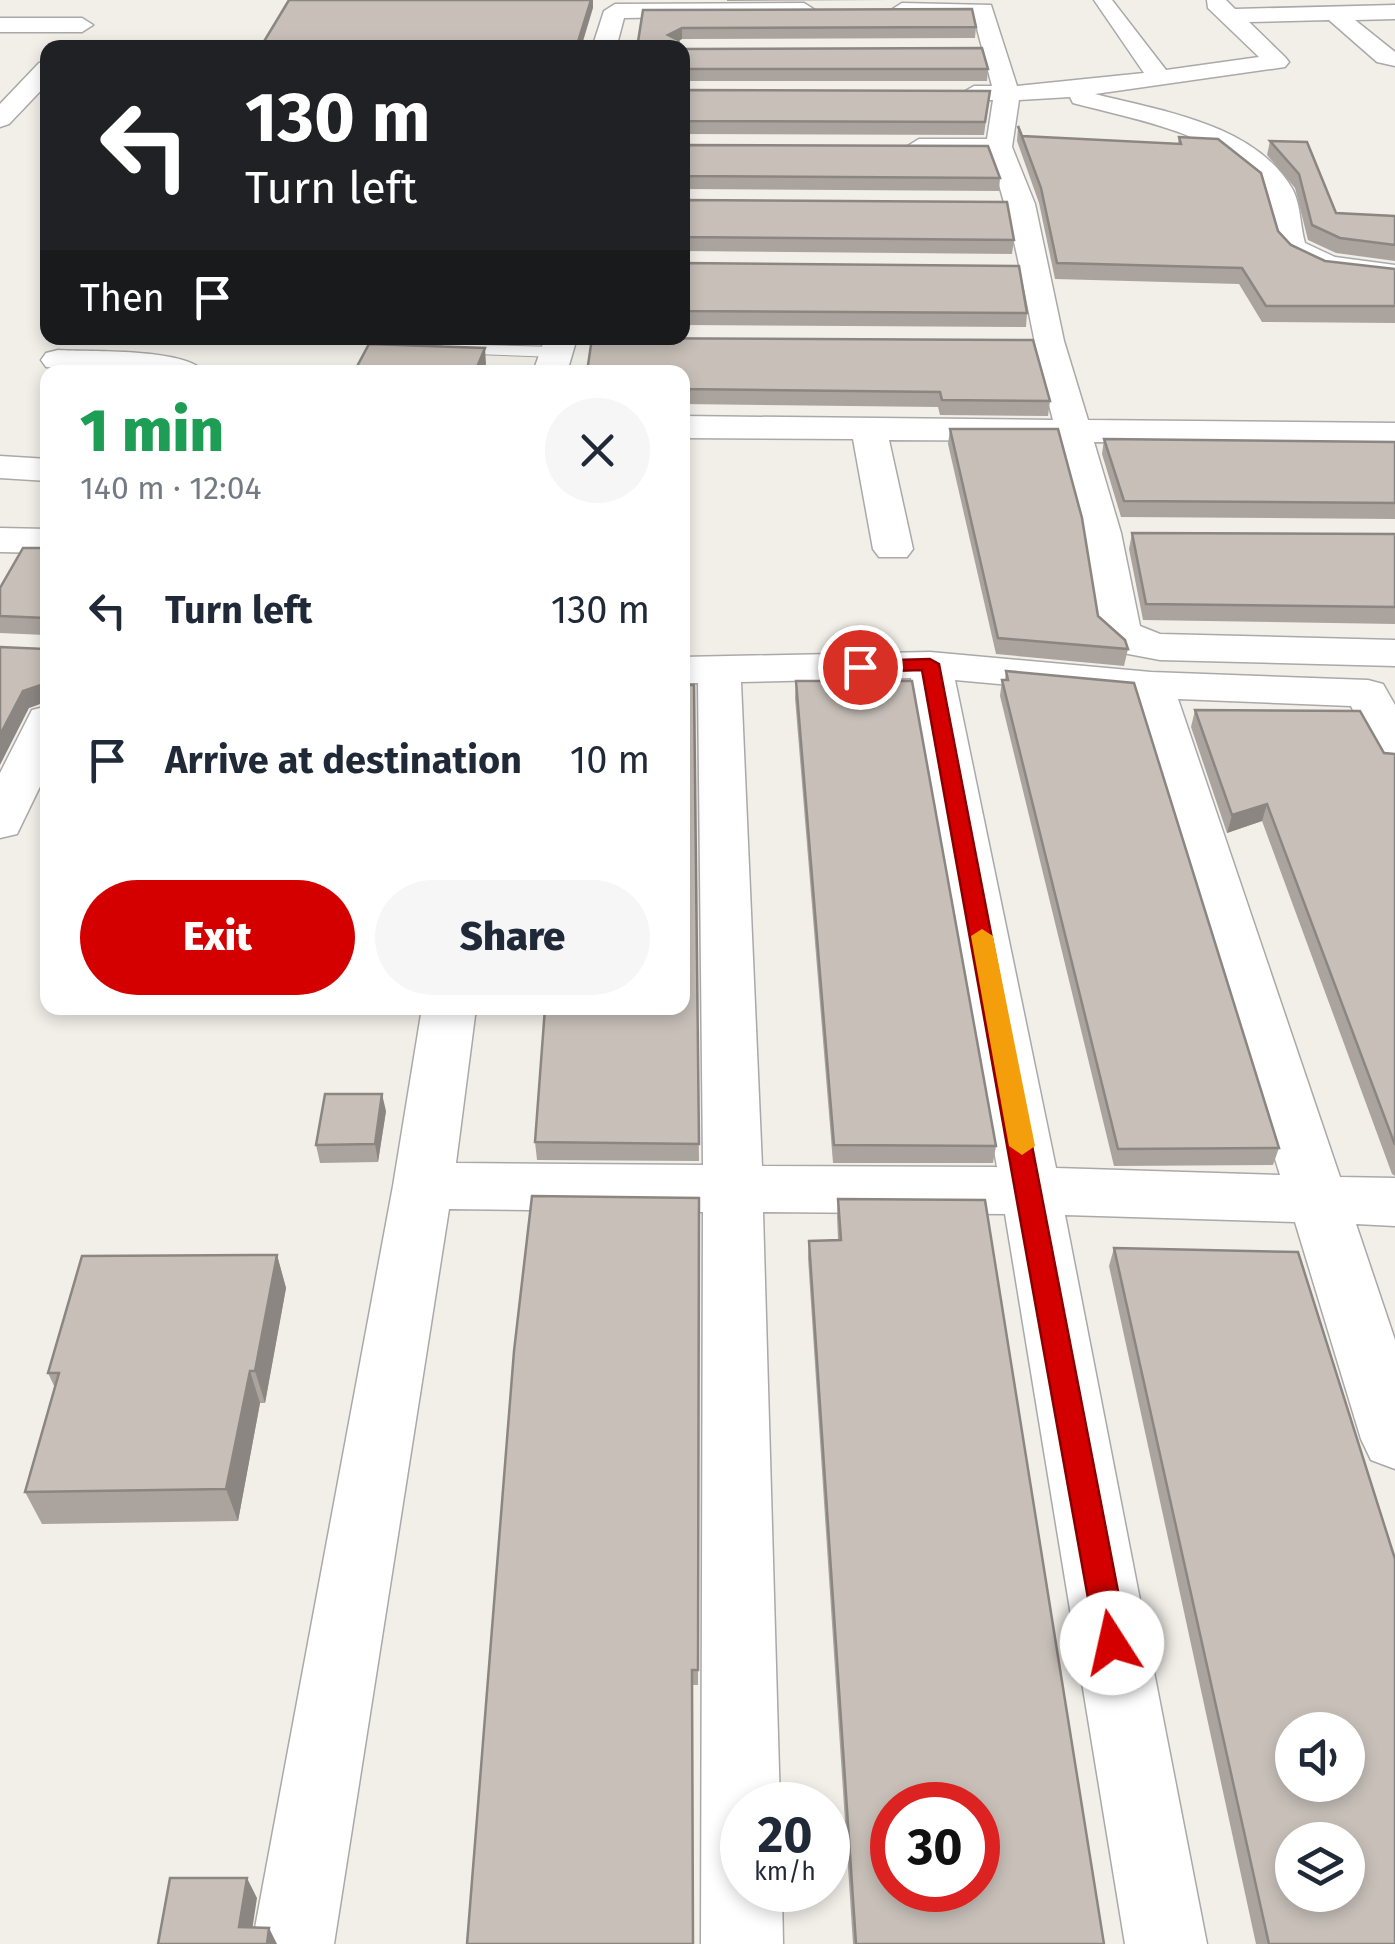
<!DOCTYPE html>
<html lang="en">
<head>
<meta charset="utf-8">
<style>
  :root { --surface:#fff; --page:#f6f6f7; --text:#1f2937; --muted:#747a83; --accent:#d40000 }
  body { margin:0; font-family:"Fira Sans",sans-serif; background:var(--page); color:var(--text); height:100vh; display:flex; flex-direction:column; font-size:38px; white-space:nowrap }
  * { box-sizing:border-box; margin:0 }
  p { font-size:32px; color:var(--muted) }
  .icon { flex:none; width:55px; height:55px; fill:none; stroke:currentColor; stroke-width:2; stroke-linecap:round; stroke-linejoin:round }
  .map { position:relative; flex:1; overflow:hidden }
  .side { position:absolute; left:40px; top:365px; width:650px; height:650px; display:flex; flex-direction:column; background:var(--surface); border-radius:20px; box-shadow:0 5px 15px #0003 }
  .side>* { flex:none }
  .guide { position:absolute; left:40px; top:40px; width:650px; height:305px; border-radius:20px; box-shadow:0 5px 15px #0003; background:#202124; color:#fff; overflow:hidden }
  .buttons { position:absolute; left:1275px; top:1712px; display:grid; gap:20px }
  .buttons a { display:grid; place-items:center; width:90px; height:90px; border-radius:50%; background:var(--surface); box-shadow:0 5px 15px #0003; font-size:50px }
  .speed { position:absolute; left:720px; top:1782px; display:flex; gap:20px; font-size:50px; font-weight:700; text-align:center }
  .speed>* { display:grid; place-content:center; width:130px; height:130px; border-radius:50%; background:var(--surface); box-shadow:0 5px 15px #0003; line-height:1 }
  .speed small { font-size:25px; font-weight:400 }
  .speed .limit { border:15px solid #d22; background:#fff; color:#111 }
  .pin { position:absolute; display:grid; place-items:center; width:85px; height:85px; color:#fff; margin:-42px; border:5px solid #fff; border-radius:50%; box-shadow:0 2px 10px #0007 }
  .me { position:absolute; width:110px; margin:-55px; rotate:350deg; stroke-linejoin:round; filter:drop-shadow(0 0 8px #0008) }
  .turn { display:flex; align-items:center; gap:35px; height:210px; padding:0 40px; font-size:45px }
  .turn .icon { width:130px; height:130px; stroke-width:2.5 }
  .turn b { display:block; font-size:70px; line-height:85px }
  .then { display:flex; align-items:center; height:95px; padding:0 40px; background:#0003; gap:20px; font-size:38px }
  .round { display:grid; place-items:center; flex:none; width:105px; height:105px; border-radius:52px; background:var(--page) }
  .headline { display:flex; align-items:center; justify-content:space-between; height:170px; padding:0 40px }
  h1 { font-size:60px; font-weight:800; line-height:75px; color:#1e9e55 }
  .primary-button { display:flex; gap:20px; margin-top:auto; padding:20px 40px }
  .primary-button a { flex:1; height:115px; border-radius:60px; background:var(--accent); color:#fff; font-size:40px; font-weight:800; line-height:115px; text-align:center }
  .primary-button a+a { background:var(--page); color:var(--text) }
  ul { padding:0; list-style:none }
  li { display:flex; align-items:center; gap:30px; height:150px; padding:0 40px }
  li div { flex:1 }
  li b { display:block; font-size:38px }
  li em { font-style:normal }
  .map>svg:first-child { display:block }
</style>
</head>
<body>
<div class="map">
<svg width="1395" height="1944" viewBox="0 0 1395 1944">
  <rect width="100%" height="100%" fill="#f2efe9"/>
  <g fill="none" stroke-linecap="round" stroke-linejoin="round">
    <defs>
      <path id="service" d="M443 344 556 347 565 352 556 357 449 353 440 348Z"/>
      <path id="minor" d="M1094 0H1112L1166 70 1259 57 1208 8 1207 0H1226L1235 9 1395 5V19L1355 20 1395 52V66L1377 62 1329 20 1249 22 1285 57 1289 62 1285 67 1095 94C1161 111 1256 124 1293 190 1301 206 1300 226 1305 243L1335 257 1395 265V283C1355 278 1280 279 1272 228 1269 206 1268 190 1250 173 1203 130 1133 119 1073 103L1070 97 1019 100 1012 147 1035 204 1064 341 1088 420 1395 423V445L1094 442 1121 533 1140 626 1160 634 1395 640V666L1160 660 1123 653 1099 632 1083 533 1058 441 889 440 913 549 907 557H879L873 549 853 439 682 438V416L1053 420C1029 332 1020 240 989 155H919L906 147 919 139H987L993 100H974L962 93 974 86H992L974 17H902L891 10 902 3 991 5 1017 86 1144 73Z
        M804 3 815 10 812 15 624 18 616 48H592L604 11 615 4Z
        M0 18H82L93 25 82 32H0Z
        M48 61V83L9 124 0 127V104L39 63Z
        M545 338H577L567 372H533Z
        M58 350C89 352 187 348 204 372H100L46 367 41 360 46 353Z
        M0 456 48 459V481L0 478Z
        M0 528 48 529V553L0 552Z
        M930 652 1151 672 1368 680 1383 684 1395 705V770L1379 766 1351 706 1178 699 1340 1177 1395 1178V1226L1356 1224 1395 1340V1469L1371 1460 1361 1439 1295 1222 1065 1215 1207 1944H1125L1005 1214 763 1212 780 1805H742V1890H782L783 1944H701L703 1212 449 1209 334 1944H252L393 1186 422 1008H476L456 1163 703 1165 698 683H682V657ZM911 678 997 1167 762 1166 741 682ZM955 680 1133 696 1280 1175 1056 1168Z
        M48 706V770L17 834 0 838V773L32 710Z"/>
    </defs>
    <use href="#service" stroke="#a9a9a9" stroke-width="2"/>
    <use href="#minor" stroke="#a9a9a9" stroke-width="3"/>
    <use href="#service" fill="#fff" fill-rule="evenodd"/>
    <use href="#minor" fill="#fff" fill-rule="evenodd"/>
  </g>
  <path fill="#aba49e" d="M727 0H890L727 1Z
    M643 10 976 27 975 38 682 39Z
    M682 49 988 69 987 81H682Z
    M682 90 990 91 984 135 682 134Z
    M1018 126 1022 136 1178 144 1179 137 1278 231 1291 245 1325 261 1395 269V323L1262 322 1239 284 1055 279 1039 203 1017 141Z
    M1270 141 1336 213 1395 216V261L1336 253 1308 240 1295 188 1267 155Z
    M682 145 1000 178 999 191 682 189Z
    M682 200 1014 240 1012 254 682 251Z
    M682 263 1027 313 1026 327 682 325Z
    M682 372 1050 401 1048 416 940 415 938 407 682 404Z
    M950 429 1098 616 1128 649 1124 666 996 654 948 444Z
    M1104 439 1395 442V519L1121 517 1102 454Z
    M1132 533 1395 534V624L1143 620 1129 549Z
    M48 548V701L29 708 45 649V635L0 633V588Z
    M1006 671 1279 1148 1273 1165 1114 1166 1000 696 1002 680H1005Z
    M796 681 996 1146 993 1163H833L795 698Z
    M694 685 699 1161 537 1160 535 1142Z
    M1195 710 1395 754V1176L1392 1174 1262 821 1227 833 1191 727Z
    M386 1111 378 1162 320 1163 316 1145Z
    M699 1198 698 1685H692Z
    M838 1199 1104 1944H853L808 1258 809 1241 838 1240 837 1216Z
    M1114 1248 1395 1944H1256L1109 1266Z
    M277 1255 286 1288 265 1403H260L238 1521 42 1524 25 1492 55 1388 48 1373Z"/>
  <path fill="#8b8681" d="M591 0H593V8L581 48H576Z
    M682 28V39L668 47V35Z
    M485 348 486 364 483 372H475Z
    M48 672V701L29 708 0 765V735L23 691Z
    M1267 804 1262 821 1227 833 1232 815Z
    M382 1094 386 1111 378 1162 375 1144Z
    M277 1255 286 1288 265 1403 255 1371Z
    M250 1371 260 1403 238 1521 226 1489Z
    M247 1878 257 1898 250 1944 239 1927Z
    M269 1928 277 1944H267Z"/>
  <path fill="#c7bfb8" stroke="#8b8681" stroke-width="2.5" fill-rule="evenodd" d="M289 0H591L576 48H260Z
    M972 9 976 27 682 28 668 35 678 40 681 48H637L643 10Z
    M982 48 988 69H682V49Z
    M682 90 990 91 985 122 682 121Z
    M1018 126 1022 136 1181 144 1179 137 1218 139 1261 173 1278 231 1291 245 1325 261 1395 269V306H1266L1242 268 1057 263 1041 188Z
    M1270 141 1307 142 1336 213 1395 216V245L1340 238 1312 225 1299 174Z
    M682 145 988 146 1000 178 682 176Z
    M682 200 1007 202 1014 240 682 237Z
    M682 263 1019 266 1027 313 682 311Z
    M592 338 1033 340 1050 401 942 400 940 392 682 389V372H587Z
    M369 344 485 348 475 372H354Z
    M950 429H1058L1082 518 1098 616 1125 640 1128 649 998 638Z
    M1104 439 1395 442V503L1124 501Z
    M1132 533 1395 534V607L1146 604Z
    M23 548H48V672L41 685 23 691 0 735V647L45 649V618L0 616V588Z
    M1006 671 1134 683 1279 1148 1118 1149 1002 680H1008Z
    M796 681H912L996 1146 834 1145Z
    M682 685H694L699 1144 535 1142 545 1008H682Z
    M1195 710 1360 711 1384 753 1395 754V1145L1267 804 1232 815Z
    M325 1094H382L375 1144 316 1145Z
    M532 1196 699 1198 698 1670H692L693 1944H467L514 1351Z
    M838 1199 985 1200 1104 1944H856L809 1241 841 1240ZM892 1805H978V1890H892Z
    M1114 1248 1298 1252 1395 1559V1944H1269ZM1292 1730H1348V1785H1292ZM1292 1840H1348V1895H1292Z
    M277 1255 255 1371H250L226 1489 25 1492 59 1373H48L82 1256Z
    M170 1878H247L239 1927 269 1928 267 1944H158Z"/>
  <path fill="#d40000" stroke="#8a0000" stroke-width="2.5" d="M930 659 939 664 1128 1643 1123 1654 1112 1658 1100 1654 1096 1643 922 670 860 672 850 667 860 661Z"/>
  <path fill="#f59e0b" d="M982 929 993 936 1035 1146 1022 1155 1009 1146 971 936Z"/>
</svg>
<div class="buttons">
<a><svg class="icon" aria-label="sound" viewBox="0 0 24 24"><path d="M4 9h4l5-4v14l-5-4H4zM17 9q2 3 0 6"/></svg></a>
<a><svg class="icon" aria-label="layers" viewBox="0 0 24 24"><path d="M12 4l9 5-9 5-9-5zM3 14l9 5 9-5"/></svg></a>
</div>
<div class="speed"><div>20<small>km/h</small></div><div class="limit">30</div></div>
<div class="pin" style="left:860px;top:667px;background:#d93025"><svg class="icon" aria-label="arrive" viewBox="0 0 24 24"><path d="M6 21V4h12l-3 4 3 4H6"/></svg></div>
<svg class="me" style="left:1112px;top:1643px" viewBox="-20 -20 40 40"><circle r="19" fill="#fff"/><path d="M0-13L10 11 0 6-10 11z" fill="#d40000"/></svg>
<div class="guide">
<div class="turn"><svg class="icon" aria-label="left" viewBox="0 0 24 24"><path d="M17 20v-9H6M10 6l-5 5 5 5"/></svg><div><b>130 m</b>Turn left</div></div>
<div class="then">Then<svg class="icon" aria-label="arrive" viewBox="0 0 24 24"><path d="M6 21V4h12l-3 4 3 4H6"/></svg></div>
</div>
<section class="side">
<div class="headline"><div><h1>1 min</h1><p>140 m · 12:04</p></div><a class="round"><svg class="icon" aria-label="close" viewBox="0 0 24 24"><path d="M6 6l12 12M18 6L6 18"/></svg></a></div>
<ul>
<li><svg class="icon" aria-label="left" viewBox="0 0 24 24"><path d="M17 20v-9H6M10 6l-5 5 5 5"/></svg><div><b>Turn left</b></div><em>130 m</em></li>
<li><svg class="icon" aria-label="arrive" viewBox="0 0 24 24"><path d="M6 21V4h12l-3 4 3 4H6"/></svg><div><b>Arrive at destination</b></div><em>10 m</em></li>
</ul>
<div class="primary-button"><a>Exit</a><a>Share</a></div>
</section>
</div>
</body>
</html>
